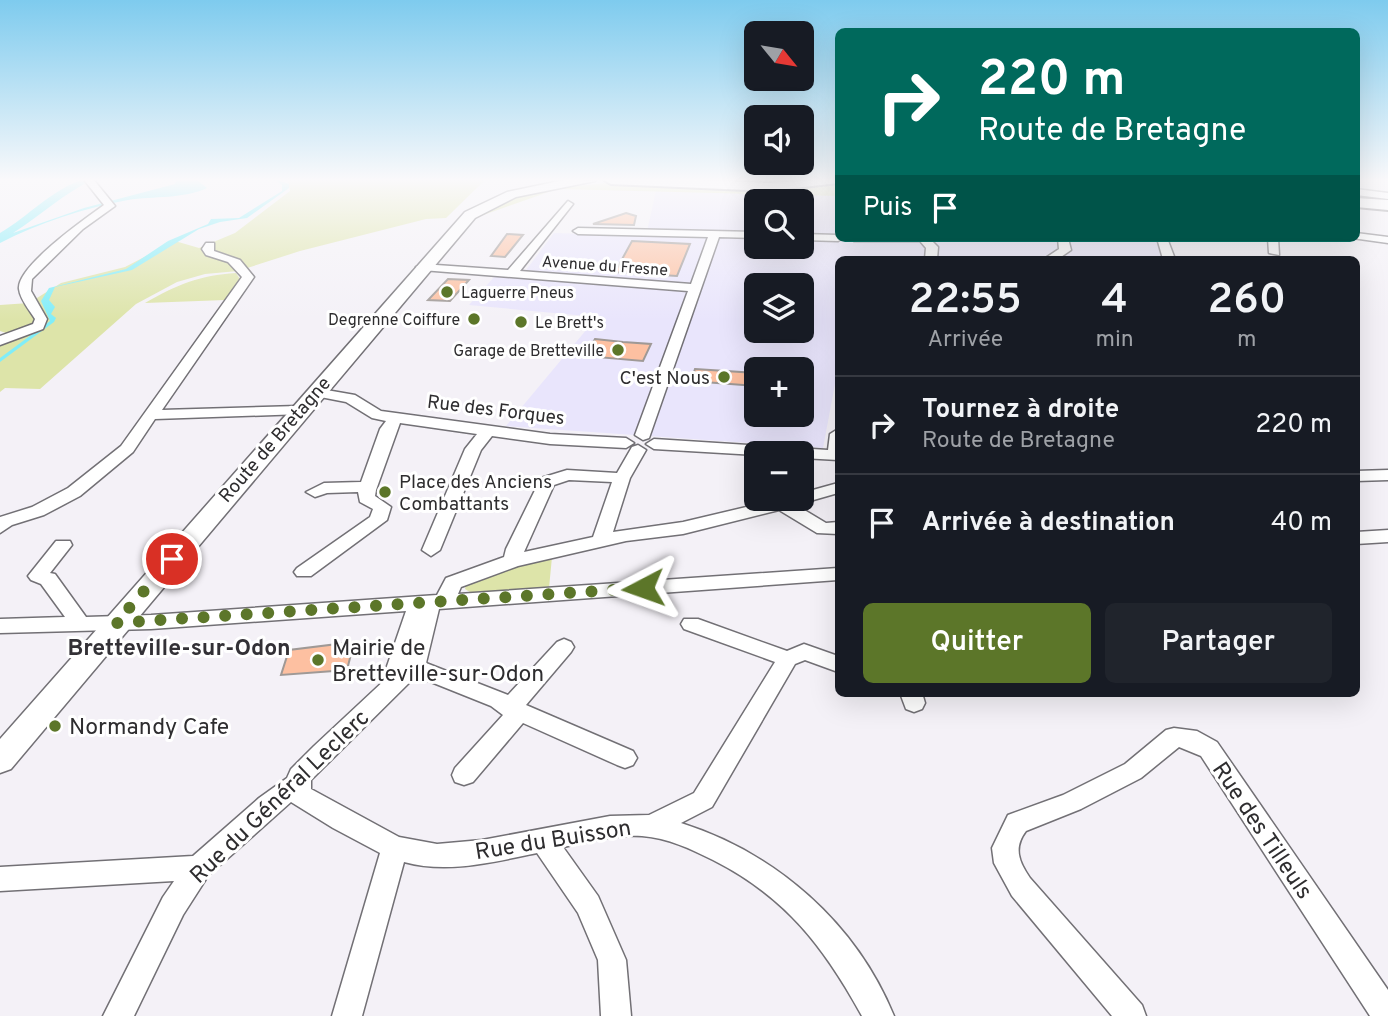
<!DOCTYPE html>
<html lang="fr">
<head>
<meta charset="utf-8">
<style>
  :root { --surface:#171b24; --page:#20242c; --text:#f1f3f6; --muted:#9ea1a6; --line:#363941; --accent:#5c7629 }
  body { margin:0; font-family:Overpass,sans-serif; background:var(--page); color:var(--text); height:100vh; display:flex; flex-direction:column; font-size:26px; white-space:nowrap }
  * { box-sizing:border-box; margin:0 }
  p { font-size:23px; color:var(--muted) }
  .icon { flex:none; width:38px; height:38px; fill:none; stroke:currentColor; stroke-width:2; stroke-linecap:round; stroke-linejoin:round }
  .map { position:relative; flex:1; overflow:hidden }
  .side { position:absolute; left:835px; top:256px; width:525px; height:441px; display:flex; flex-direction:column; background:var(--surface); border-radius:10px; box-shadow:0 7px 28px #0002 }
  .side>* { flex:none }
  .top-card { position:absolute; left:835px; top:28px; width:525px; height:214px; border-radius:10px; box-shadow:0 7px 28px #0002; background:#00695c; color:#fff; overflow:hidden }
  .needle { width:46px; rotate:120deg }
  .controls { position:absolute; left:744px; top:21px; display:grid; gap:14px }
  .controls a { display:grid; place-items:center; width:70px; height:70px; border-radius:10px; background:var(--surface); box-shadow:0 7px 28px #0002; font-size:35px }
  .pin { position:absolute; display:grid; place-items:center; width:60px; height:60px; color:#fff; margin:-30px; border:4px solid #fff; border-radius:50%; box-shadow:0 2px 7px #0007 }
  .me { position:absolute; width:77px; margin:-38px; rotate:266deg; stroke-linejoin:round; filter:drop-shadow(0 0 5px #0008) }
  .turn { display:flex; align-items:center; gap:24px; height:147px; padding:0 28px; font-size:32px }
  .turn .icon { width:91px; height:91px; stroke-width:2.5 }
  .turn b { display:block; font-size:49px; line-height:60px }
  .then { display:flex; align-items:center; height:66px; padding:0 28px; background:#0003; gap:14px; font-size:26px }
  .eta { display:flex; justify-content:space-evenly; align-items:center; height:119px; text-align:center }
  .eta b { font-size:42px; font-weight:600; line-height:49px }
  .button { display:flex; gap:14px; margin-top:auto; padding:14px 28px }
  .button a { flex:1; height:80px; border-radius:10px; background:var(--accent); color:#fff; font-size:28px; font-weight:600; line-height:80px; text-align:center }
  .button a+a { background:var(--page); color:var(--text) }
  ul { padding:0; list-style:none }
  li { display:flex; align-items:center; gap:21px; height:98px; padding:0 28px; border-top:2px solid var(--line) }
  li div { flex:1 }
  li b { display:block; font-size:26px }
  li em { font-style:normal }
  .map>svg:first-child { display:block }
</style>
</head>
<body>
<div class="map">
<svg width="1388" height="1016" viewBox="0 0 1388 1016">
  <rect width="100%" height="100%" fill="#f4f1f7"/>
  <path fill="#e9e5fc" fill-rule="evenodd" d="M656 191 838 196V238H1167L1175 259H838V368L823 448 506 426 597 317 469 305 495 276 520 278 554 233 646 236ZM756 201H802V247H756ZM756 285H802V331H756ZM756 369H802V415H756Z"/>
  <path fill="#dde4a9" d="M288 179H486L446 218 426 219 300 251 238 271 205 274 177 282 136 304 40 389 5 388 0 392V336L6 333 0 331V305L29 303 61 283 125 267 175 241 199 248 235 233 290 191Z
    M624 181 675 187 756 190 838 182V196L557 189 475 218C519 185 572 188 624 181Z
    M236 273 240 279 225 300 145 303C176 285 200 275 236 273Z
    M552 557 549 588 473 594 465 589 466 584 517 566Z"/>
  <path fill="#80edf8" d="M84 179H93C62 195 41 215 13 233L84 208 175 184 177 179 197 180 207 188C184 199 153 196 128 200 85 208 38 223 0 243V233C29 216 51 190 84 179Z
    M274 179 289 184V188L247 218 220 222 199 229 132 270 55 287 49 300 55 307 51 314 56 318 54 322 0 362V358L50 321 41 301 49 288 126 269 168 241 208 224 211 219 239 218 282 191V185Z"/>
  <path fill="#fdc0a1" stroke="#9f9996" stroke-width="2" d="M626 213 636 216 634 225 593 224Z
    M507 234 523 235 505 257 491 256Z
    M632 241 690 244 677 276 615 272Z
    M448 279 469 280 450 301 428 300Z
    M595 339 623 342 651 344 643 361 585 356Z
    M695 369 756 373V386L691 381Z
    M354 642 347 670 281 675 289 650Z"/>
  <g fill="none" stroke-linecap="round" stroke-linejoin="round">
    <defs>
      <path id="minor" d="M87 179H93L115 206 83 229 32 279 31 291 47 319 43 329 0 345V336L33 324 35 319C30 311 20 299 19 289 16 267 86 218 104 205L85 181Z
        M1356 189 1388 193V199L1356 195Z
        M568 201 573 204 520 271 691 284 708 237 578 234 573 231 578 228 756 232V238L719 237 649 438 643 440 635 435 688 291 422 270 416 267 422 264 508 270Z
        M1356 233 1388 237V243L1352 238H1356Z
        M802 234 838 235V238H843L838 241 802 240Z
        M849 238H937L932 241 938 247 937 259H925L926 248 920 241H854Z
        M1058 238H1068L1071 250 1058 259H1044L1059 249Z
        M1157 238H1167L1175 259H1163Z
        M1268 238H1278L1279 255 1269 253Z
        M206 243H214V251L240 260 254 277 162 410 298 406 306 411 303 414 155 419 133 452 80 496 44 515 12 525 0 533V517L32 507 68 488 121 446 242 277 228 262 206 255 202 249Z
        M315 388 355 395 381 411 550 434 626 438 634 443 626 448 550 444 492 436 481 450 440 550 431 556 422 550 465 449 477 434 400 423 376 490 375 496 391 507 387 520 311 576H297L294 572 297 568 370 517 373 509 360 502 358 492 327 493 315 497 306 492 324 483 361 482 380 429 386 421 372 418 346 402 310 395 308 392Z
        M838 429V460L802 458V453L756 455 654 449 646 444 654 439 828 450 830 434Z
        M638 445 646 450 630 478 613 532 683 522 780 499H802V493L838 483V493L796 505 826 523 838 522V534L817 533 779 510 683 534 626 541 518 566 461 587 458 594 838 568V580L439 609 426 663 508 695 557 642 564 639 571 642 574 647 571 652 526 705 633 751 637 758 633 765 625 768 617 765 523 723 473 782 464 785 455 782 452 775 455 768 503 715 491 706 416 676 311 780V789L399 837 437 844 482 840 610 816 649 815 694 793 775 662 684 629 681 624 684 619H698L787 651 804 644 838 656V672L805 660 795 664 712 807 681 823C776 853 856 923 894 1016H862C824 947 786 897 713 860 691 849 668 838 642 836 616 834 588 842 563 847L598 896 626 960 631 1016H601L598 960 578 913 537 853C494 862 447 874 404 862L362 1016H332L380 853 333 828 291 802 208 876 183 915 134 1016H103L163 897 174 881 0 891V867L193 856 259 798 287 778 291 769 314 746 388 677 385 672 406 611 151 629 0 633V619L65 617 41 584 31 580 28 576 56 541H70L72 545 50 573 55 574 86 617 151 615 437 595 446 578 504 557 506 549 541 478 567 470 617 473 632 447ZM569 480 612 482 593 537 524 552 554 485Z
        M1388 470V480L1356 481V471Z
        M1388 530V542L1356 544V532Z
        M900 693H922L925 703 922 709 914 712 906 709Z
        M1174 728 1197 731 1217 742 1388 990V1016H1370L1201 756 1179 747 1141 778 1081 809 1026 831C1013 848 1019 862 1030 878L1142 1005 1146 1016H1112L1012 896 994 863 992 848 1008 815 1063 795 1125 764 1166 730Z"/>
      <path id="major" d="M569 179 595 181 516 197 475 218 11 769 0 773V739L465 212 507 192Z"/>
      <path id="highway" d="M680 179 768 183 838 179V183L768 191 611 184 604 180Z
        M1356 198 1388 200V210L1356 207Z"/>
    </defs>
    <use href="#minor" stroke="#727075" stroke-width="3"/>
    <use href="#major" stroke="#727075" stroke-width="3"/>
    <use href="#highway" stroke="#727075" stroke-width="4"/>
    <use href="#minor" fill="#fff" fill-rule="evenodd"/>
    <use href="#major" fill="#fff" fill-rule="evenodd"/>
    <use href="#highway" fill="#fff" fill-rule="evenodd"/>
  </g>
  <linearGradient id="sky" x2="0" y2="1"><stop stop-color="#7ecbee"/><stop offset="0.56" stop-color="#faf9fb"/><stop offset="1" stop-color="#faf9fb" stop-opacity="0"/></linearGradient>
  <rect width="1388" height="321" fill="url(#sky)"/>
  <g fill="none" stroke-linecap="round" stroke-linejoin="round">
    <path stroke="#5c7629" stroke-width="12" stroke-dasharray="0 21.6" d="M172 559 116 623 643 588"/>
  </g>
  <g fill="#5c7629" stroke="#fff" stroke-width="2.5">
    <circle cx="447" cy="292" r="7"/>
    <circle cx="474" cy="319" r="7"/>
    <circle cx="521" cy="322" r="7"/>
    <circle cx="618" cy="350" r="7"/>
    <circle cx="724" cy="377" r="7"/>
    <circle cx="385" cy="492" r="7"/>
    <circle cx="318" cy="660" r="7"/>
    <circle cx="55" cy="726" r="7"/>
  </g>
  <g text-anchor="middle" stroke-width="6" stroke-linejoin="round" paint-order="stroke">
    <g font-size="16" fill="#2e2d2f" stroke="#fff">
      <text transform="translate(605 265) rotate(4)" y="6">Avenue du Fresne</text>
    </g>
    <g font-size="16" fill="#2e2d2f" stroke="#fff" text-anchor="start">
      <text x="461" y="298">Laguerre Pneus</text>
      <text x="460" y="325" text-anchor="end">Degrenne Coiffure</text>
      <text x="535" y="328">Le Brett's</text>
      <text x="604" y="356" text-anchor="end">Garage de Bretteville</text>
    </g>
    <g font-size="19" fill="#2e2d2f" stroke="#fff" text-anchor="end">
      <text x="710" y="384">C'est Nous</text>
      <text x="399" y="488" text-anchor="start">Place des Anciens<tspan x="399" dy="22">Combattants</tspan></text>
    </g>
    <g font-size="19" fill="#2e2d2f" stroke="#fff">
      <text transform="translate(496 409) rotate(7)" y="7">Rue des Forques</text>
      <text transform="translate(274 439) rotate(-49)" y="7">Route de Bretagne</text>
    </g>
    <g font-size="23" font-weight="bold" fill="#333136" stroke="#fff">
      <text x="179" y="655">Bretteville-sur-Odon</text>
    </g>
    <g font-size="23" fill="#2e2d2f" stroke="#fff" text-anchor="start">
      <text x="332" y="655">Mairie de<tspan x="332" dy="26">Bretteville-sur-Odon</tspan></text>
      <text x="69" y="734">Normandy Cafe</text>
    </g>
    <g font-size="23" fill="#2e2d2f" stroke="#fff">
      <text transform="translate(279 796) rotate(-44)" y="8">Rue du Général Leclerc</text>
      <text transform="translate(1263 830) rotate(56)" y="8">Rue des Tilleuls</text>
      <text transform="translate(553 839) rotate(-9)" y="8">Rue du Buisson</text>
    </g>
  </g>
</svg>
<div class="controls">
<a><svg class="needle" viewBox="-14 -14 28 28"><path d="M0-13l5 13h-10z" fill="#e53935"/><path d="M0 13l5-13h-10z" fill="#9ea1a6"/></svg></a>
<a><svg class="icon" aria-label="sound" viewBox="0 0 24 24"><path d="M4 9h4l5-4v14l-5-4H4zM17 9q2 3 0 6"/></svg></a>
<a><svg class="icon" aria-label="search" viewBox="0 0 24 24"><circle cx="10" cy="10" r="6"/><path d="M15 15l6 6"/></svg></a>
<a><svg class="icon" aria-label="layers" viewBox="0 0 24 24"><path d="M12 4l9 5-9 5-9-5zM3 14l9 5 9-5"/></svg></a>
<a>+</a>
<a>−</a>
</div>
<div class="pin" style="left:172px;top:559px;background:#d93025"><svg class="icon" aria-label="arrive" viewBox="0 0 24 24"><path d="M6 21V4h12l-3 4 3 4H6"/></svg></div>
<svg class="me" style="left:643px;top:588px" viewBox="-20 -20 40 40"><path d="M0-17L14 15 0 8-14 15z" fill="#5c7629" stroke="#fff" stroke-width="4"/></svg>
<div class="top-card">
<div class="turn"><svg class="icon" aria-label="right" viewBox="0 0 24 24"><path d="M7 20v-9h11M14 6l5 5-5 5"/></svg><div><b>220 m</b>Route de Bretagne</div></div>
<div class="then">Puis<svg class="icon" aria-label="arrive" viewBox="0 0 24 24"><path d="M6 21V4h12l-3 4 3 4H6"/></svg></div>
</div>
<section class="side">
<div class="eta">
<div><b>22:55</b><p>Arrivée</p></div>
<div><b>4</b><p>min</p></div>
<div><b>260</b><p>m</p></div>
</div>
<ul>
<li><svg class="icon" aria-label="right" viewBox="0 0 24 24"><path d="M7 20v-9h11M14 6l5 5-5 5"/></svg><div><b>Tournez à droite</b><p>Route de Bretagne</p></div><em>220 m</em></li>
<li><svg class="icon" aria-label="arrive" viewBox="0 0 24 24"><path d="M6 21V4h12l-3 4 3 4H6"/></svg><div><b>Arrivée à destination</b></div><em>40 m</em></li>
</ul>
<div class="button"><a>Quitter</a><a>Partager</a></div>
</section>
</div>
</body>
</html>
